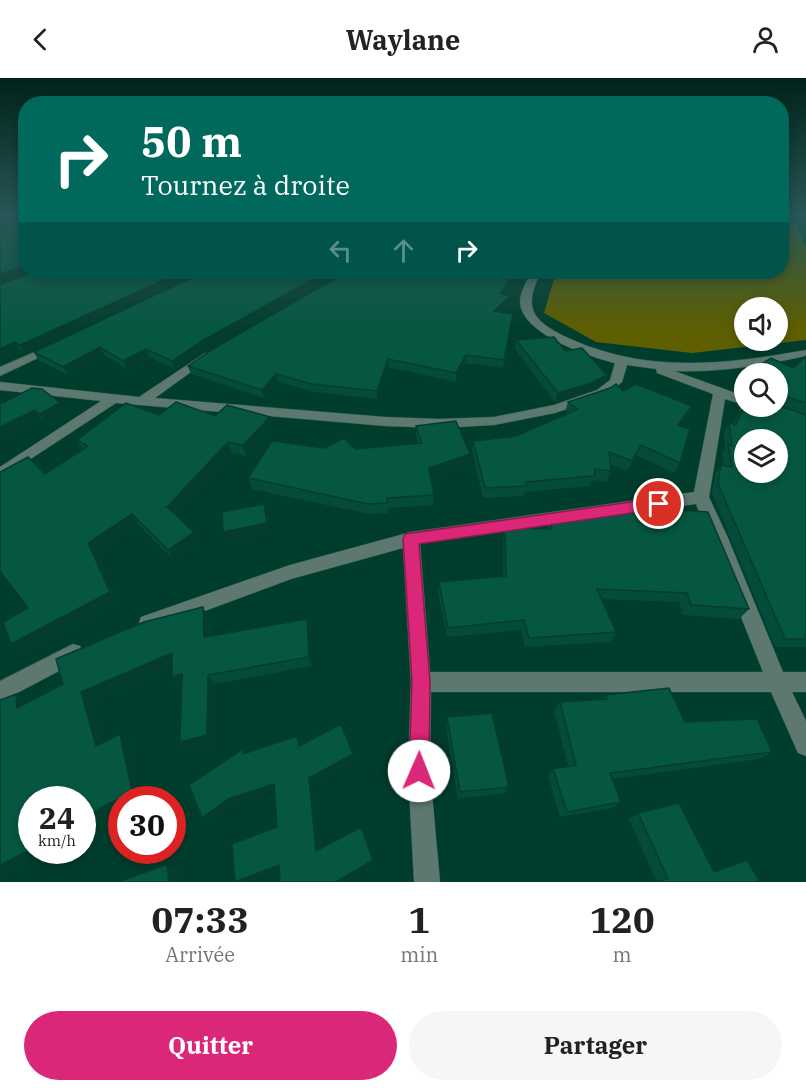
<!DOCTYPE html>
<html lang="fr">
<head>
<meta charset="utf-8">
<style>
  :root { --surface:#fff; --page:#f6f6f6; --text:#222; --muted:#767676; --accent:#db2777 }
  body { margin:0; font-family:"IBM Plex Serif",serif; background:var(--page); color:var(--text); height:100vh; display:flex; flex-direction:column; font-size:22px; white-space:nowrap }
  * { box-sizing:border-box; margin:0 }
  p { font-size:20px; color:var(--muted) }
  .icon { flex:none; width:33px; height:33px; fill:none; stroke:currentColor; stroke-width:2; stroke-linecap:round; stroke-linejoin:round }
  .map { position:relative; height:804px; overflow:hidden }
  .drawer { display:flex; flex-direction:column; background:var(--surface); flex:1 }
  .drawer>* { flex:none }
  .top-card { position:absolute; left:18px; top:18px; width:771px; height:183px; border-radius:24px; box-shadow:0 3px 9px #0003; background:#00695c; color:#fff; overflow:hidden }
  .fabs { position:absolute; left:734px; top:219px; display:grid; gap:12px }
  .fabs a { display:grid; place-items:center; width:54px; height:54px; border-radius:50%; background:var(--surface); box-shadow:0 3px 9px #0003; font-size:30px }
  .speed { position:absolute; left:18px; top:708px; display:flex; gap:12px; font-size:30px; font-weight:700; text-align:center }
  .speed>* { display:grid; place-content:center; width:78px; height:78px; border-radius:50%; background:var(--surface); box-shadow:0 3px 9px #0003; line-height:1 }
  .speed small { font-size:15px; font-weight:400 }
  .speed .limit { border:9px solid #d22; background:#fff; color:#111 }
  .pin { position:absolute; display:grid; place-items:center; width:51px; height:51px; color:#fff; margin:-26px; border:3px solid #fff; border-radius:50%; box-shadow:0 2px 6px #0007 }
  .me { position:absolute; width:66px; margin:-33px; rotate:1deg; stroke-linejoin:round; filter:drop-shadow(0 0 4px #0008) }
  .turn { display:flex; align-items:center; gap:21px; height:126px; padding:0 24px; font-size:27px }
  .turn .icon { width:78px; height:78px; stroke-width:2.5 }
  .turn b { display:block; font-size:42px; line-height:51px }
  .lanes { display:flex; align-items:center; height:57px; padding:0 24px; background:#0003; justify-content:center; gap:30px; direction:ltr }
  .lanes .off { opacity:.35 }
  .eta { display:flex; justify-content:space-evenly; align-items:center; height:102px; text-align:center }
  .eta b { font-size:36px; font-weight:700; line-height:42px }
  .button { display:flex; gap:12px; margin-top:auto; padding:12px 24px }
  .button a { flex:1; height:69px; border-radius:36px; background:var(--accent); color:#fff; font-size:24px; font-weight:700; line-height:69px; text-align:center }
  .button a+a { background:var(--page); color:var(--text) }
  header { display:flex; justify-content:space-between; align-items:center; height:78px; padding:0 24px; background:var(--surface); font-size:27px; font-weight:700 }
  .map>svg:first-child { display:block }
</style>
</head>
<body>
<header><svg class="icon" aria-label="back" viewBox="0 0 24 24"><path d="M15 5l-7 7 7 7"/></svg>Waylane<svg class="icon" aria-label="person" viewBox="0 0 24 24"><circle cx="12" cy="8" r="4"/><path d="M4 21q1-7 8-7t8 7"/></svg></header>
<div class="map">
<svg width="806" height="804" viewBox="0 0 806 804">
  <rect width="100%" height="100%" fill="#013d2d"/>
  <path fill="#5f5e01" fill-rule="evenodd" d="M782 138H806V262L692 275 596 264 544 235 556 194H782ZM744 230H777V262H744Z"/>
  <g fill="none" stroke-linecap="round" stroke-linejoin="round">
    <defs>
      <path id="minor" d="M532 194H541C524 228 530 241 564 258 644 296 722 287 806 272V278C763 287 718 295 674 293L744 318V327L725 321 709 419 728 460 783 594H806V614H792L806 643V678L798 675 771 614H431L430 693 440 804H414L408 693 411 604 403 470 291 501 148 554 141 551 139 545 141 539 290 487 411 454 694 414 713 316 657 295 656 291 627 287 622 304 606 318 555 335 494 347 440 350 385 348 116 325 0 401V389L101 323 0 312V304L139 319 205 275 209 277V281L155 320 385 339 440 341 494 339 554 327 597 312 610 302 615 285C590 279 521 256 520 224 520 214 527 202 532 194ZM696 426 763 594H430L420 466Z
        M53 266 59 269 57 271 0 298V289Z
        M73 566 80 568 83 575 80 582 0 624V603Z"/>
    </defs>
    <use href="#minor" stroke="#245b4c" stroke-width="1"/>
    <use href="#minor" fill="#5d786e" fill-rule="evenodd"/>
  </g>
  <path fill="#054b39" d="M783 138H806V171L795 143 784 141Z
    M34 194H200L25 275 20 272 0 282Z
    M204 194H339L205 271 175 291 149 279 127 291 104 277 68 297 38 282 34 274Z
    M504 216 509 225 500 234 513 236 503 290 465 285 456 304 388 289 377 321 314 314 278 304 264 320 191 296 188 288Z
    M516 262 565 273 607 297 604 306 588 314 555 324 515 271Z
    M806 278V337L777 326V296H748L750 293 793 290Z
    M744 304V316L741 314Z
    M623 313 687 338 680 347V385L674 395 636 377 627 393 611 387V393L607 404 592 402 590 408 525 414 524 418 483 420 472 373 473 363 516 358 567 336 565 334 568 324Z
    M744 320V328L806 337V569H775L712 416 715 396 721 387 724 388 722 375 725 370 724 355 729 345 734 346 738 338 739 328Z
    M0 323 3 325 65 334 45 344 40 340 0 361Z
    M159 337 270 339 272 349 246 378 232 375 175 436 194 454 199 463 173 481 138 446 95 475 117 523 21 575 28 530 5 501 45 396 83 372 77 362Z
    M416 348 469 387 431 400 434 417 433 427 388 430V435L369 436 252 411 248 400 324 370 355 371 418 365 416 358Z
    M662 431 749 531 739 541 683 537 679 524 602 521 616 554 610 564 525 569 521 552 447 559 438 514 439 504 503 499V460L505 450H547L550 440 581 442 583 435H660Z
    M208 539 210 558 307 541 309 551 312 588 214 606V665L187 672 180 664 182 607 179 608 172 599V588L91 623 103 665 129 664 141 720 86 750V754L28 624Z
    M605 617 685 644 772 674 759 681 612 701 621 724 612 730 560 739 548 698 553 691 568 688 554 633 560 624 601 621Z
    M447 639 509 709 505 715 458 721 446 648Z
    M638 735 714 793 747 782 760 804 656 803 629 741Z"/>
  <path fill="#043d2e" d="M8 138H24L26 142 0 148V140Z
    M26 187V194H32L0 205V196Z
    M182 194H200L25 275 20 267Z
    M326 194H339L205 271 175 291 172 283 202 263Z
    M514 194H517L500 223 501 215Z
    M510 218 509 225 493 241 494 233Z
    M15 264 20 272 0 282V271Z
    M100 269 104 277 68 297 63 289Z
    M146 271 149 279 127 291 123 283Z
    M466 277 465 285 456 304V295Z
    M388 281V289L377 321V313Z
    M276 296 278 304 264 320 262 312Z
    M607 297 604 306 588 314 555 324 558 315Z
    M60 325 65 334 45 344 39 336Z
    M692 328 687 338 673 357 678 347Z
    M35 332 40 340 0 361V349Z
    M270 339 272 349 246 378 243 367Z
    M228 364 232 375 172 439 167 429Z
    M470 376 469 387 429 401V390Z
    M264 426 268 438 270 457 227 465 223 454Z
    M132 436 138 446 95 475 117 523 21 575 11 566 88 465Z
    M194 454 199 463 173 481 168 472Z
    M0 492 7 500 0 503Z
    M203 529 208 539 210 569 204 559Z
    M307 541 309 551 312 588 309 579Z
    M172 575 179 585 91 623 107 676 96 668 81 614Z
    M182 596 189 605 179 608 172 599Z
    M208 597 214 606V665L187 672 180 664Z
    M16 616 28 624 17 630Z
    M120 656 129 664 141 720 138 722H122V731L86 750V754L82 756V740Z
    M353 676 354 682 312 705 319 777 316 773 309 700Z
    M274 706 278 711 233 726 208 744 202 740 228 721Z
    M32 771V772H50L0 799V787Z
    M373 782 374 786 343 804H336Z
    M167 786 179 791 181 804H169Z
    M279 787 283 791 248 804H235Z
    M77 801 91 804H78Z"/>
  <path fill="#065742" stroke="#043d2e" stroke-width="1.5" fill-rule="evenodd" d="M25 138 26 187 0 196V150L24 144Z
    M803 138H806V146Z
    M34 194H182L20 267 15 264 0 271V206Z
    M204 194H326L202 263 172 283 146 271 123 283 100 269 63 289 34 274Z
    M346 194H514L501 215 510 218 494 233 513 236 504 282 466 277 456 295 388 281 377 313 312 306 276 296 262 312 188 288 213 271Z
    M554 259 565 273 582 270 607 297 591 305 558 315 516 262Z
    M806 278V325L782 317H777V296H749L750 293 771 280 793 290Z
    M616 306 623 313 636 306 692 328 678 347 690 351 680 385 641 367 632 383 609 374 611 393 595 391 594 398 526 404 527 408 485 410 473 363 516 358 578 331 568 324 610 310Z
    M32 310 42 311 60 325 39 336 35 332 0 349V323L3 325Z
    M176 324 215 338 227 327 270 339 243 367 228 364 167 429 194 454 168 472 132 436 88 465 110 514 11 566 3 544 28 530 0 493V394L28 379 45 396 88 368 77 362 126 325 159 337Z
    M777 327 806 337V561H785L718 406 721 387 732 389 728 366 732 368 729 345 736 347 744 328H777ZM744 362H777V394H744Z
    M456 343 470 376 429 390 434 417 387 420V425L368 426 248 400 272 363 324 370 344 360 355 371 422 365 416 348Z
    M264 426 267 445 223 454 222 434Z
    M662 431 708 434 749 531 691 527 687 515 597 511 616 554 529 560 524 542 448 550 439 504 506 498 505 450 552 451 550 440 587 442 583 435 595 433 664 435Z
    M203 529 204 559 307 541 309 579 208 597 207 657 180 664 182 596 172 599V575L81 614 96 668 120 656 132 714 82 740V722H32V771L0 787V622L16 616 17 630 63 606 56 581 144 544Z
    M669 610 685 644 757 641 772 674 610 695 621 724 567 734 553 691 576 687 560 624 607 621 605 617Z
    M492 635 509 709 460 714 447 639Z
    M341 646 353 676 309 700 316 773 361 749 373 782 336 804H280L279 787 235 804 232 766 277 749 274 706 228 721 202 740 189 707 243 671V676L297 658 299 668Z
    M679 725 714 794 747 782 760 804H653L668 801 638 735Z
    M167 786 169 804H118Z"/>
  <linearGradient id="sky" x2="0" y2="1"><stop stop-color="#012219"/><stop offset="0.55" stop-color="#275757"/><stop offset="1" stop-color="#275757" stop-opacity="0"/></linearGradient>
  <rect width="806" height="251" fill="url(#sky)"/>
  <path fill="#db2777" stroke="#8e194d" stroke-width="1.5" d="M659 420 666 426 659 431 419 466 430 604 429 693 426 700 419 703 412 700 409 693 412 604 403 461 405 456Z"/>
</svg>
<div class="fabs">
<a><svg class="icon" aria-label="sound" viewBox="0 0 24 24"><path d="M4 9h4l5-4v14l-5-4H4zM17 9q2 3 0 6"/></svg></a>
<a><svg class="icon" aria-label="search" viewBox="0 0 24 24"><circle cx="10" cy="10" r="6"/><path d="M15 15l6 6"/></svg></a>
<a><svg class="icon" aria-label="layers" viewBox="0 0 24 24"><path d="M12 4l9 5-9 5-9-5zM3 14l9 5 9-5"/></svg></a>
</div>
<div class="speed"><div>24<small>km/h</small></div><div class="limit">30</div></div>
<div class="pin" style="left:659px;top:426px;background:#d93025"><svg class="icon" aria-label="arrive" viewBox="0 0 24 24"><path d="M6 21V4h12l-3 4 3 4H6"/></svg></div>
<svg class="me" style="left:419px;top:693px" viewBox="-20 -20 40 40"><circle r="19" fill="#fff"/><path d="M0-13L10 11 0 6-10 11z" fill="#db2777"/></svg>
<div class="top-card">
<div class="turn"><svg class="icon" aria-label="right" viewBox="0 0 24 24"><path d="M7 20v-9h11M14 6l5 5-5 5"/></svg><div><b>50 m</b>Tournez à droite</div></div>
<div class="lanes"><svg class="icon off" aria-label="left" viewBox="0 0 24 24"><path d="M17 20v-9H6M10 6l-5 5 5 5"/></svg><svg class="icon off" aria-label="ahead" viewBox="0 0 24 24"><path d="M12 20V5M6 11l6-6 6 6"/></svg><svg class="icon" aria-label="right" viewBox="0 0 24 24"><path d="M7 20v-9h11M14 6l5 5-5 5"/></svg></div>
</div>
</div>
<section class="drawer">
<div class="eta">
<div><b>07:33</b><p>Arrivée</p></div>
<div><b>1</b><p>min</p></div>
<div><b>120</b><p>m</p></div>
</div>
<div class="button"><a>Quitter</a><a>Partager</a></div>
</section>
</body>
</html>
